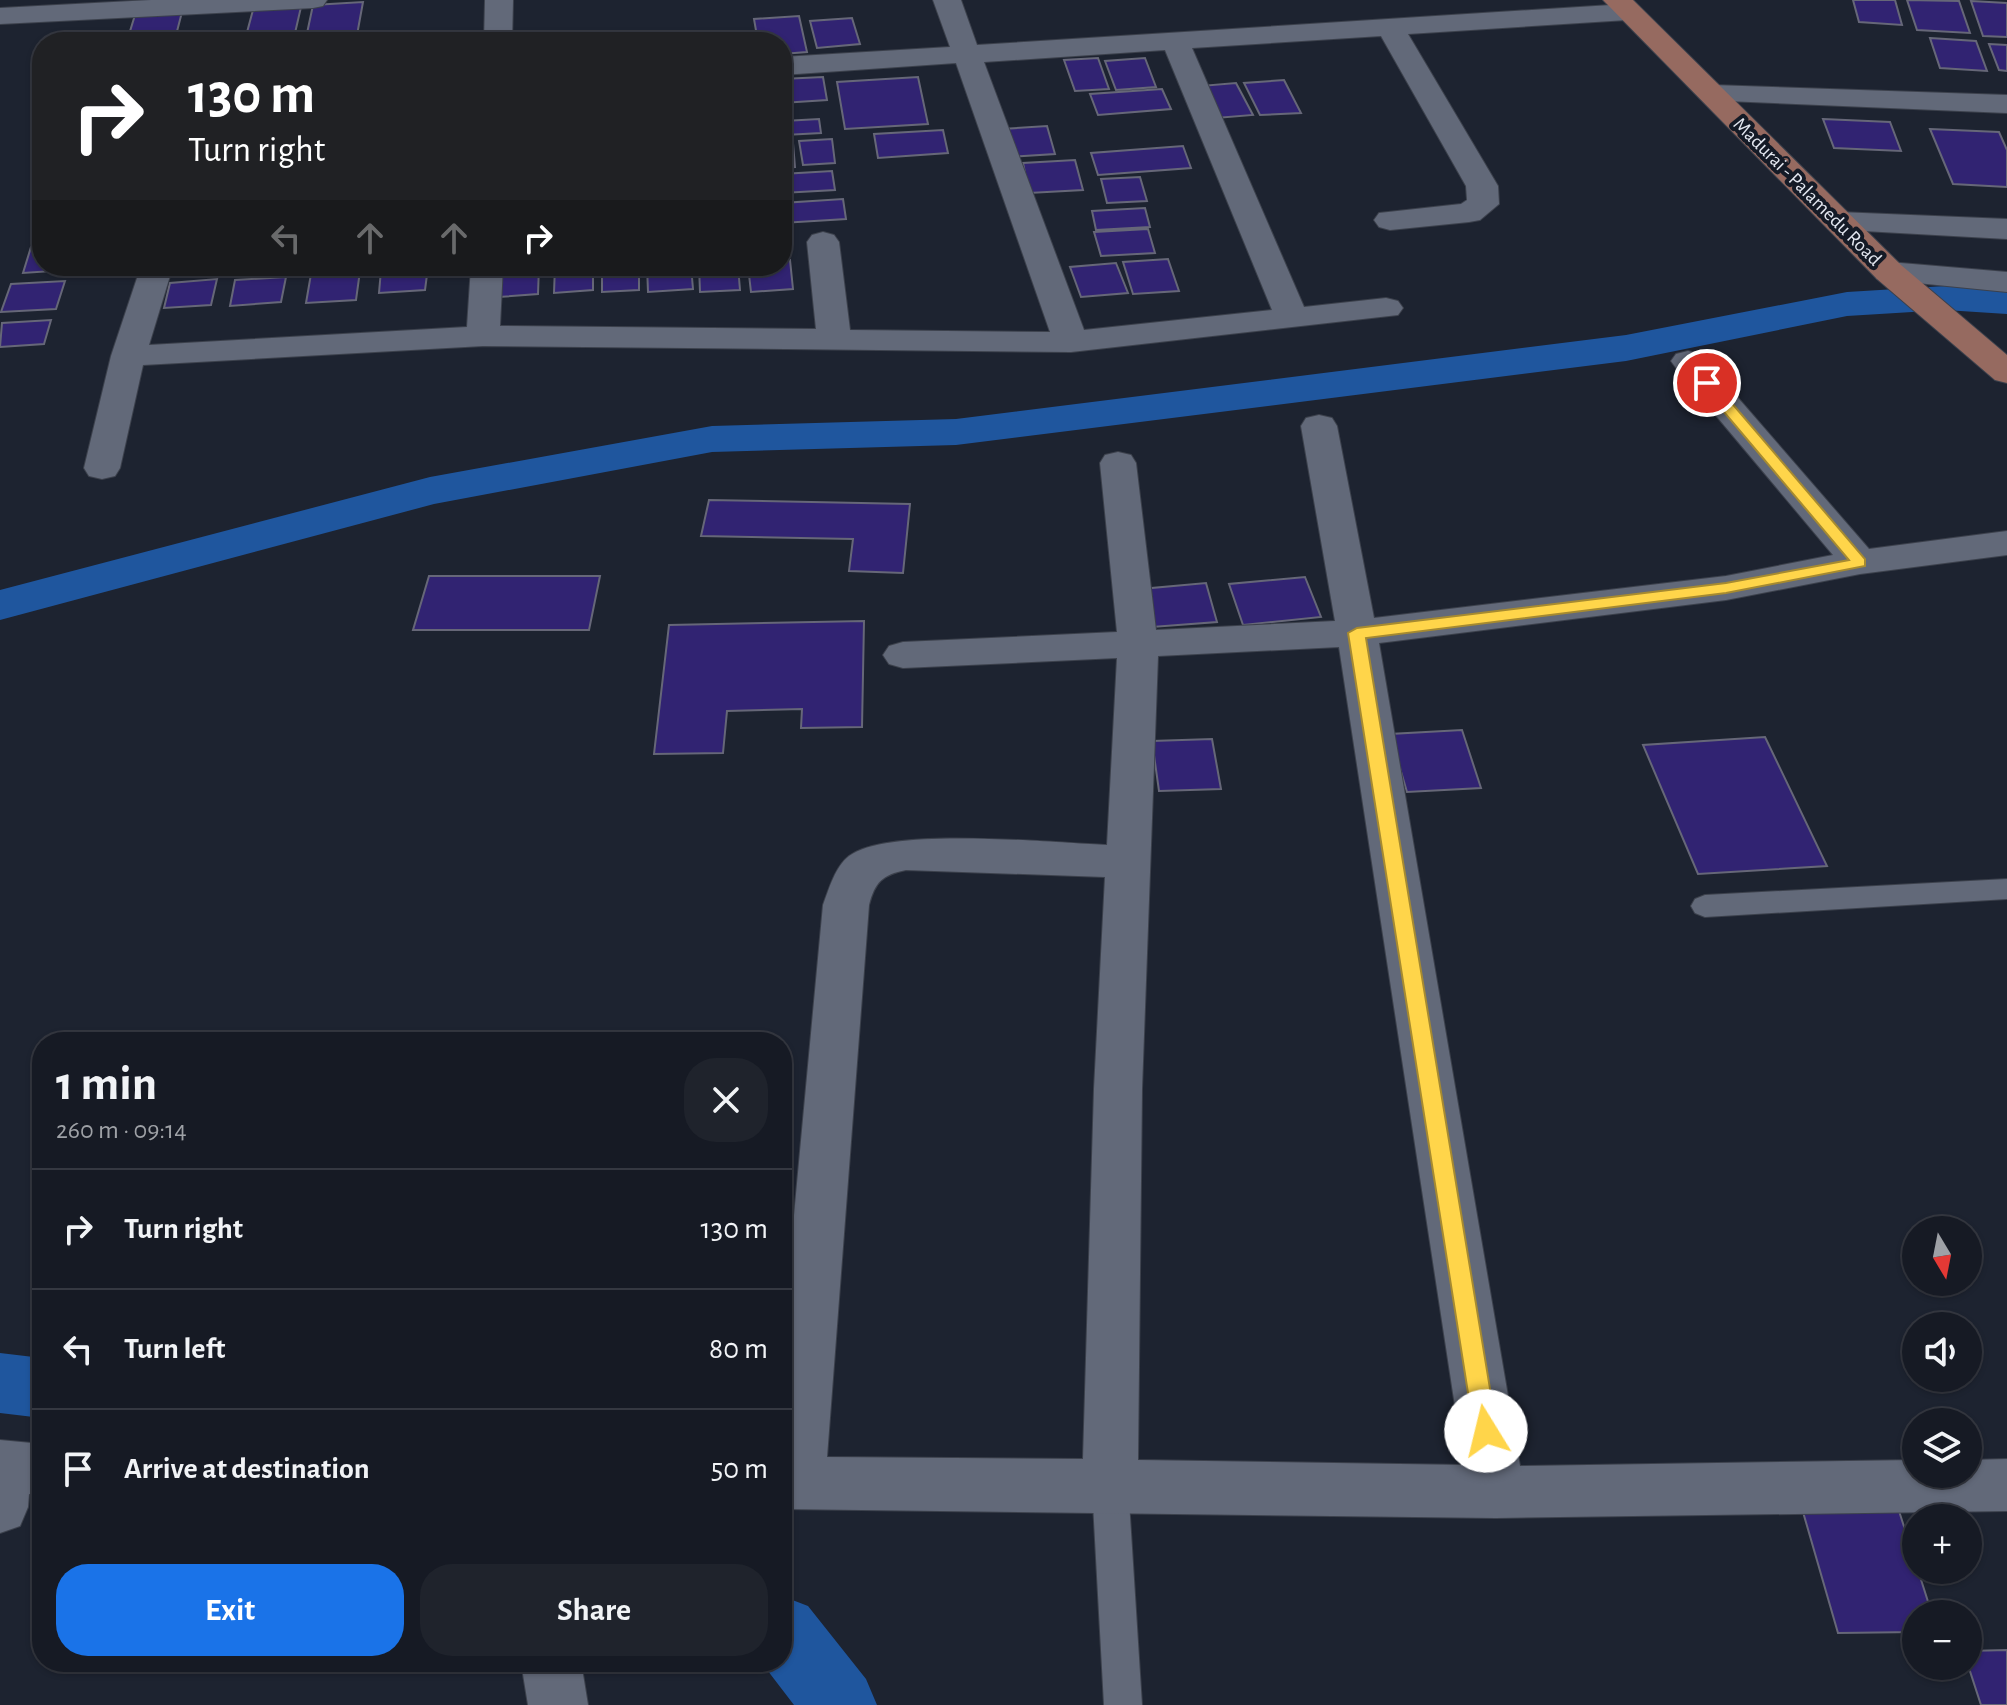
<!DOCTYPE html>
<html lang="en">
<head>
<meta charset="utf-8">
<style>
  :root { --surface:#161a24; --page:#1f232c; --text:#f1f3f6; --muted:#9ea1a6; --line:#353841; --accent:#1a73e8 }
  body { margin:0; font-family:"Alegreya Sans",sans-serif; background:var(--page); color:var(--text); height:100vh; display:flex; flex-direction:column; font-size:30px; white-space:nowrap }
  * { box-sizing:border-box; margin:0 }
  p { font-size:26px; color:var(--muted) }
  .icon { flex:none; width:44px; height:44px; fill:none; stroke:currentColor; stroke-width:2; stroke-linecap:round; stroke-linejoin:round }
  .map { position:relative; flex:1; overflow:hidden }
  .details { position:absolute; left:32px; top:1032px; width:760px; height:640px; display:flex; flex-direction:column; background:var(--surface); border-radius:32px; box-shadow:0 2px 6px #0004,0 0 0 2px var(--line) }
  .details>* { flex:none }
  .top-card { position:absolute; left:32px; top:32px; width:760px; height:244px; border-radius:32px; box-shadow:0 2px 6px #0004,0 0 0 2px var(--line); background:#202124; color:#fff; overflow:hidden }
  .needle { width:52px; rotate:170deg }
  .fabs { position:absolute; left:1902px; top:1216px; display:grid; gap:16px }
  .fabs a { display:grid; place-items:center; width:80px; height:80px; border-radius:50%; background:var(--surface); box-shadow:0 2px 6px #0004,0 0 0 2px var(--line); font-size:40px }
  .pin { position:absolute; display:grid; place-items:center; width:68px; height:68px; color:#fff; margin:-34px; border:4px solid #fff; border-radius:50%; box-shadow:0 2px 8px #0007 }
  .me { position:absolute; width:88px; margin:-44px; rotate:351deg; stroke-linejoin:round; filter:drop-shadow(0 0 6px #0008) }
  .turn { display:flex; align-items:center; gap:28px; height:168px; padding:0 24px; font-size:36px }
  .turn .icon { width:104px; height:104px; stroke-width:2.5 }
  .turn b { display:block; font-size:56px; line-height:68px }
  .lanes { display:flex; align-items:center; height:76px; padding:0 24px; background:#0003; justify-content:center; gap:40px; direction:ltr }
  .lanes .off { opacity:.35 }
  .round { display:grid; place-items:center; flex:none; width:84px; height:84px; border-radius:32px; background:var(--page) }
  .headline { display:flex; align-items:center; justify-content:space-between; height:136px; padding:0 24px }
  h1 { font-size:48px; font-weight:600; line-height:60px }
  .cta { display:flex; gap:16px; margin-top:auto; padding:16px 24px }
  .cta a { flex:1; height:92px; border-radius:32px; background:var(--accent); color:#fff; font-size:32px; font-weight:600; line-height:92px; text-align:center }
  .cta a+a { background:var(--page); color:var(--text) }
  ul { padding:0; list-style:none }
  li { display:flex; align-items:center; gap:24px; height:120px; padding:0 24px; border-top:2px solid var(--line) }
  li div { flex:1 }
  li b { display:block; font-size:30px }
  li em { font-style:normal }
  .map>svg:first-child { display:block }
</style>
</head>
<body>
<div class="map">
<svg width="2007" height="1705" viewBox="0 0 2007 1705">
  <rect width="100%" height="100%" fill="#1d2330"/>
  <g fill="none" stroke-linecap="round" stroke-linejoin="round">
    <path fill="#1f569e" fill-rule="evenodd" d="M1945 286 2007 290V314L1945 310 1847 316 1626 361 956 445 712 452 434 504 0 620V590L430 477 712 426 956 419 1626 335 1847 292Z
      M0 1353 42 1358V1418L0 1413Z
      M782 1596 808 1606 866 1679 877 1705H794L761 1662H782Z"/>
  </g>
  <path fill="#312372" stroke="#666778" stroke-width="2" d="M1853 0H1895L1902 25 1859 22Z
    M1907 0 1959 1 1970 33 1917 30Z
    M1971 1 2007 3V37L1983 36Z
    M363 2 357 35 306 38 313 5Z
    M301 7 295 33 246 36 253 10Z
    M182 12 175 39 127 41 135 15Z
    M799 16 807 52 782 54V42H754H758L754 19Z
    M852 18 860 44 817 48 810 21Z
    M295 36 294 42H241L242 39Z
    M1930 38 1976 41 1987 71 1940 68Z
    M1989 44 2007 45V71L1999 70Z
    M1098 58 1109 89 1075 91 1064 60Z
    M1145 58 1156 87 1116 90 1105 61Z
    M823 77 827 100 782 103V79Z
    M918 77 928 124 845 129 837 82Z
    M1284 80 1301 113 1260 115 1244 83Z
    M1236 83 1253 115 1216 118 1200 86Z
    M1162 89 1171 109 1098 115 1090 94Z
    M819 119 821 133 785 135 784 121Z
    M1823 119 1890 122 1901 151 1834 148Z
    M1047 126 1055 154 1009 157 1002 129Z
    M1930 129 1999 132 2007 150V187L1953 184Z
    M943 130 948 153 878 158 874 134Z
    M832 139 835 163 803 165 799 141Z
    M793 143 795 167 782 168V144Z
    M1183 146 1191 168 1098 175 1091 153Z
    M1075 160 1083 190 1029 193 1023 163Z
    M832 171 835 190 782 193V174Z
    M1140 177 1147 201 1107 203 1101 179Z
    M843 199 846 219 782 223V203Z
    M1145 208 1150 227 1096 230 1092 211Z
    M1148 229 1155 253 1101 256 1094 232Z
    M42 246V266H83L82 269 23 273 31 247Z
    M1168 259 1179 291 1133 294 1123 262Z
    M782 260H790L793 289 751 292 748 266H782Z
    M1116 263 1128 293 1081 297 1070 267Z
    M195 266H253L193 272Z
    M539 266 538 294 499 297 501 268Z
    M555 266H593V290L554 293Z
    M602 266H639V290L602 292Z
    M647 266H691L693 289 648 292Z
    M699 266H738L740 290 700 292Z
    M428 267 425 290 379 293 381 270Z
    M360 271 356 300 306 303 311 274Z
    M286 277 281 302 230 306 235 280Z
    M217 279 211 305 164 308 170 283Z
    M65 281 56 309 1 312 11 284Z
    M51 320 44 344 0 347 2 323Z
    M709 500 910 504 903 573 849 571 853 539 701 536Z
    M429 576H600L589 630H413Z
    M1305 577 1321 617 1243 625 1229 584Z
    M1206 583 1217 622 1152 627 1141 589Z
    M864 621 862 727 801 728 802 709 727 711 723 753 654 754 669 625Z
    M1462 730 1481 788 1407 792 1390 734Z
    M1765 737 1827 866 1698 874 1643 745Z
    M1212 739 1221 789 1159 791 1152 741Z
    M1899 1511 1932 1614H1916V1632L1838 1633 1803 1512Z
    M2007 1650V1705H1981L1968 1665V1651Z"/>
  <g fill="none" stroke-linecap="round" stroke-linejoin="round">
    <defs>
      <path id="service" d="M2007 879V899L1705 917 1695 913 1691 906 1695 899 1705 895Z
        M1110 1469 1123 1473 1128 1485 1142 1705H1104L1092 1485 1097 1473Z"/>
      <path id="minor" d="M151 0H327L323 6 313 8 0 24V8Z
        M485 0H513L512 42H484Z
        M933 0H961L977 45 1627 4 1637 6 1641 12 1637 18 1627 20 1408 34 1498 186 1499 204 1480 220 1469 222 1390 230 1379 227 1374 220 1379 213 1461 204 1467 200 1466 186 1381 36 1192 48 1304 307 1386 298 1398 301 1403 308 1398 315 1071 352 483 346 143 365 120 468 115 476 102 479 89 476 84 468 111 356 141 266H173L149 345 467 327 471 266H503L500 326 816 329 807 242 812 235 823 232 834 235 839 242 850 330 1050 332 956 63 782 75V57L950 47ZM1165 50 1272 310 1084 330 984 62Z
        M1839 212 2007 219V239L1828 229 1823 222 1828 215Z
        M1889 262 2007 272V292L1877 279 1873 272 1877 265Z
        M1688 351 1700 354 1869 549 2007 531V555L1860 574 1726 600 1379 643 1520 1466 1916 1460V1474H1968V1460L2007 1459V1511L1496 1518 782 1509V1344L823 905C829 889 835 867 849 856 888 826 1053 843 1107 845L1117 658 903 668 889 664 883 655 889 646 903 642 1117 632 1100 463 1105 455 1118 452 1131 455 1136 463 1156 630 1335 621 1301 426 1306 418 1319 415 1332 418 1337 426 1374 618 1726 576 1833 555 1676 368 1671 361 1676 354ZM1339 647 1464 1465 1138 1460 1142 1089 1158 656ZM906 870 1105 877 1094 1089 1083 1459 827 1457 869 905C875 882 882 875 906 870Z
        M0 1440 42 1444V1496L29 1494 28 1507 20 1526 0 1533Z
        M521 1662H581L588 1705H528Z"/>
      <path id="secondary" d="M1713 85 2007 95V113L1703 100 1698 94 1703 88Z"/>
      <path id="primary" d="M1603 0H1633L1901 265 2007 355V383L1995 380 1877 279Z"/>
    </defs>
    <use href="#service" stroke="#3c414c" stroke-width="2"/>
    <use href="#minor" stroke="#3c414c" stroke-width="2"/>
    <use href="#secondary" stroke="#3c414c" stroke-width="2"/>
    <use href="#primary" stroke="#3c414c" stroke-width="2"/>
    <use href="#service" fill="#626979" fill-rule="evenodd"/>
    <use href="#minor" fill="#626979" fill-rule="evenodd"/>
    <use href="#secondary" fill="#626979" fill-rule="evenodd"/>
    <use href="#primary" fill="#966a60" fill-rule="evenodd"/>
  </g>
  <path fill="#ffd54a" stroke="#a68a30" stroke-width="2" d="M1707 379 1712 380 1865 559V566L1726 593 1366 638 1497 1431 1494 1438 1486 1441 1478 1438 1474 1431 1348 633 1357 628 1726 583 1849 560 1702 386V380Z"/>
  <g text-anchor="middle" stroke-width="8" stroke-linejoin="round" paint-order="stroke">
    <g font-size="20" fill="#e3e7f0" stroke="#141a26">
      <text transform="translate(1808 191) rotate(45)" y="7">Madurai - Palamedu Road</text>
    </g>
  </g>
</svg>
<div class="fabs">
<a><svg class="needle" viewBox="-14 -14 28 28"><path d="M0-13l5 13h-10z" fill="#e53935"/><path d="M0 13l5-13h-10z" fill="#9ea1a6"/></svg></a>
<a><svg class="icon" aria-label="sound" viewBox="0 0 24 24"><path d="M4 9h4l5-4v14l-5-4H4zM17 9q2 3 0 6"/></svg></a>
<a><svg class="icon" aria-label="layers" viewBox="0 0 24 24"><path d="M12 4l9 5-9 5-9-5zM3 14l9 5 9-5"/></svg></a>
<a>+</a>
<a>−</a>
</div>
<div class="pin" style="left:1707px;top:383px;background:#d93025"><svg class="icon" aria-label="arrive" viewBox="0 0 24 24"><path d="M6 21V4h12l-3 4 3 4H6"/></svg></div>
<svg class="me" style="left:1486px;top:1431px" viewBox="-20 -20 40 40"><circle r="19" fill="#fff"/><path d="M0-13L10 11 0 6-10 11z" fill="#ffd54a"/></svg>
<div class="top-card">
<div class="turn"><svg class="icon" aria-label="right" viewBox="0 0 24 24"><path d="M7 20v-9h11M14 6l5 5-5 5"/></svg><div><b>130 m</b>Turn right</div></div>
<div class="lanes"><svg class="icon off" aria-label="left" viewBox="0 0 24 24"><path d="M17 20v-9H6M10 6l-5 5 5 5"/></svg><svg class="icon off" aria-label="ahead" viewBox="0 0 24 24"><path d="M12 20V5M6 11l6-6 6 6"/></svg><svg class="icon off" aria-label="ahead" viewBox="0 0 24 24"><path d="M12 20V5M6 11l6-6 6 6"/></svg><svg class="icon" aria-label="right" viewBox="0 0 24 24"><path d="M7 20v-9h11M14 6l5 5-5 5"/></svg></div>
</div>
<section class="details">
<div class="headline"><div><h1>1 min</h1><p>260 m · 09:14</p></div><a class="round"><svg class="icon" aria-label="close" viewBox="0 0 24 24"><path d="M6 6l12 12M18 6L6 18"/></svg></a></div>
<ul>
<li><svg class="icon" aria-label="right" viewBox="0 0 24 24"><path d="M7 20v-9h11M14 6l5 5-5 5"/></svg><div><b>Turn right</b></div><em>130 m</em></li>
<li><svg class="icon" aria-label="left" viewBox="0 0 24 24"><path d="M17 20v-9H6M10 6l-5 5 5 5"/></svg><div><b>Turn left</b></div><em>80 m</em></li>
<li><svg class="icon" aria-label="arrive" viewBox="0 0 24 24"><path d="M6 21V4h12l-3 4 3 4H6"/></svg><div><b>Arrive at destination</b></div><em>50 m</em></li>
</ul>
<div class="cta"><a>Exit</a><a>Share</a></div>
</section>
</div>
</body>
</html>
